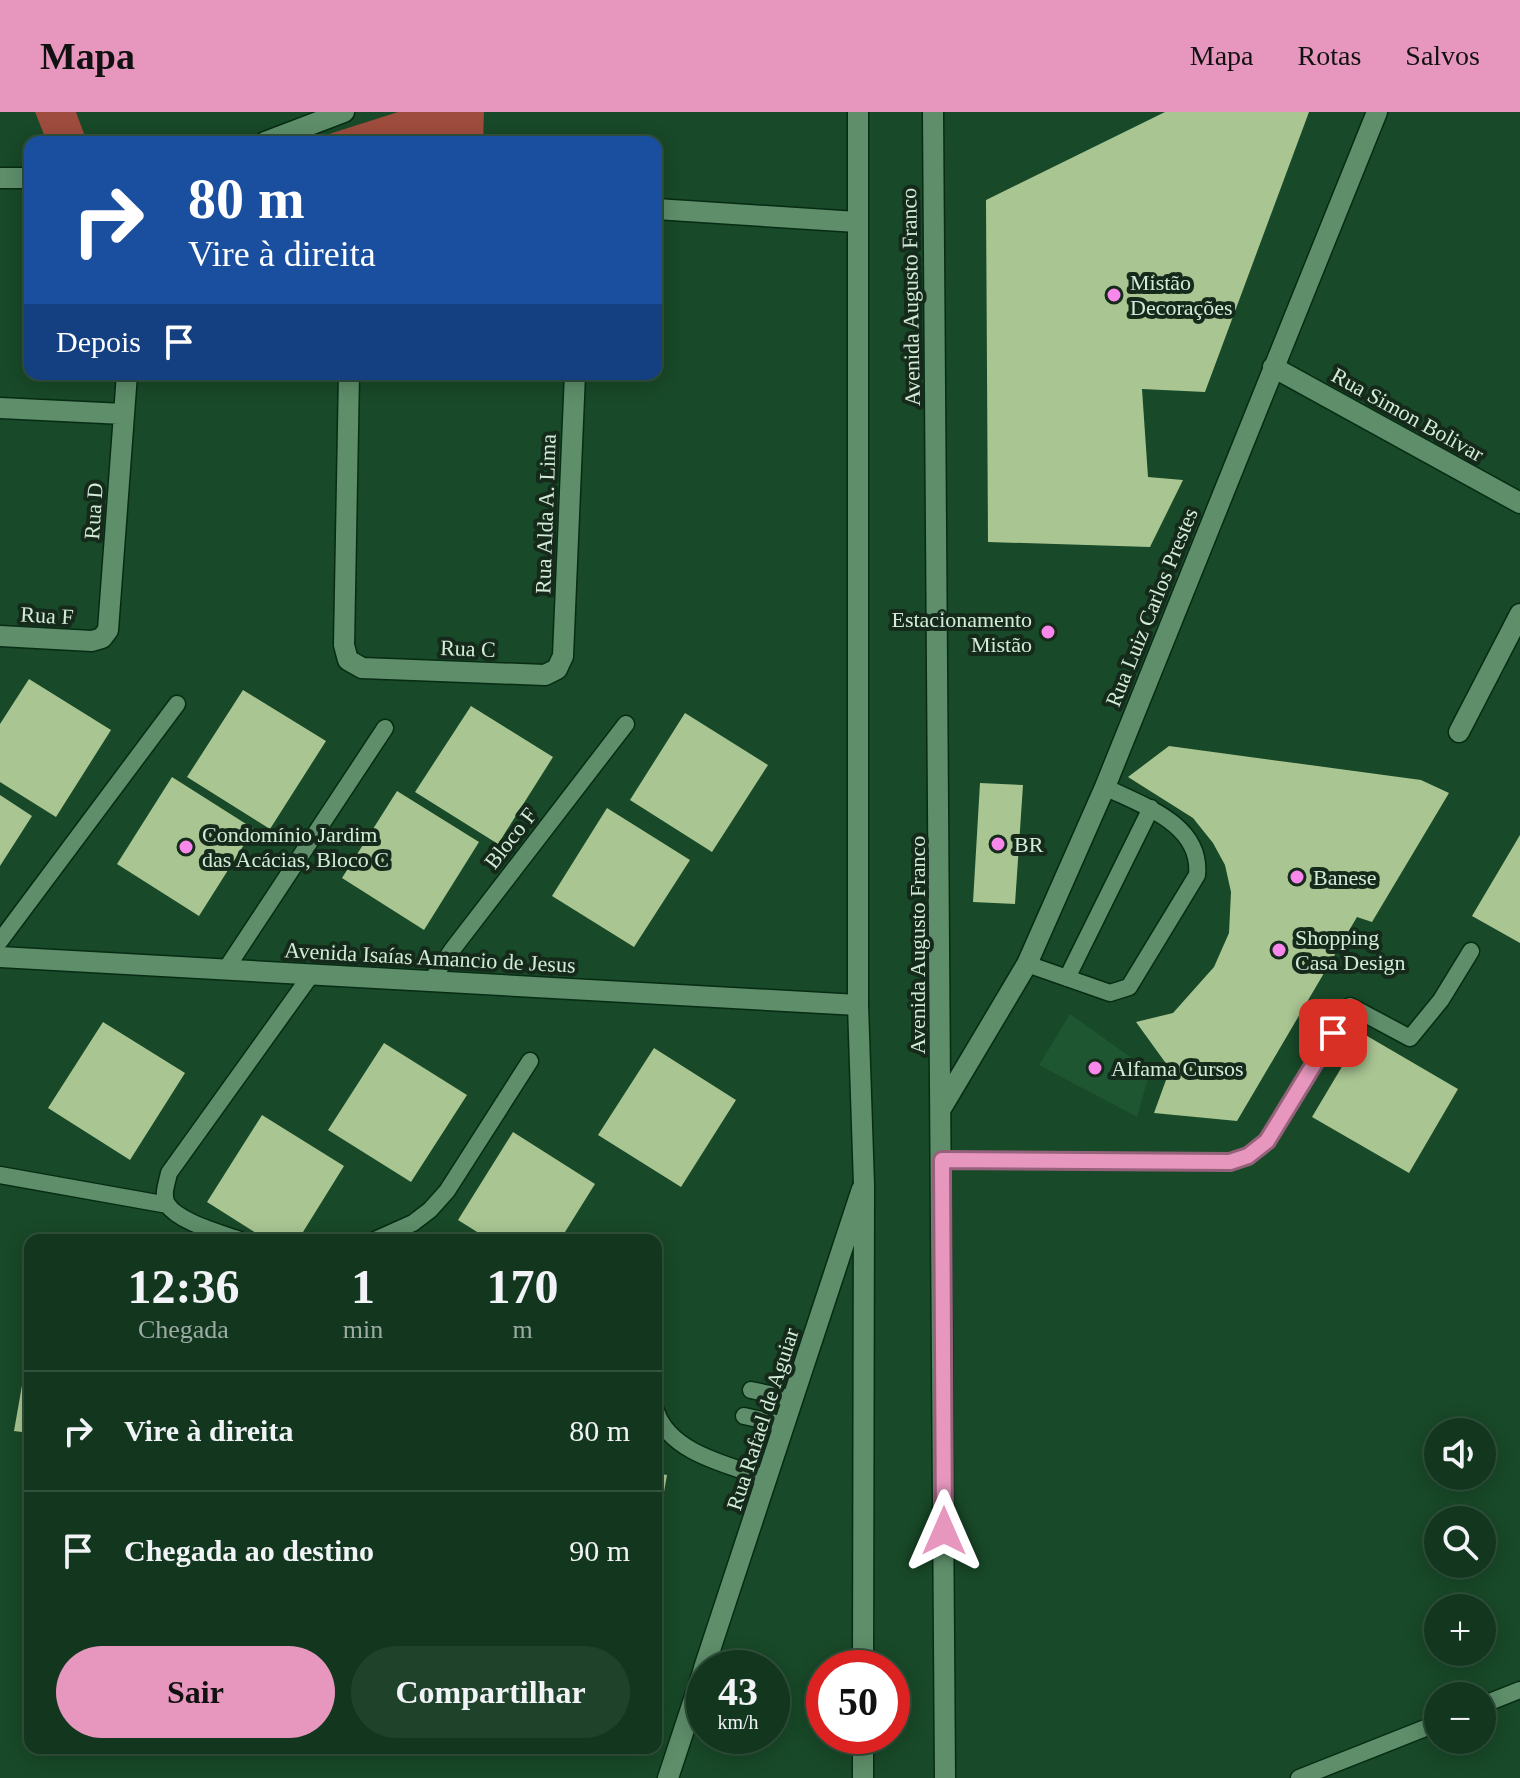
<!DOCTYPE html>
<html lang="pt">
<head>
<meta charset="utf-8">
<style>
  :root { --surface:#12371e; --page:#1f422b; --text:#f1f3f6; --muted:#9caca4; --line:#31513c; --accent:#e797bd }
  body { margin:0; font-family:"Times New Roman",serif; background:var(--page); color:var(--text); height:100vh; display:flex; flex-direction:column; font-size:30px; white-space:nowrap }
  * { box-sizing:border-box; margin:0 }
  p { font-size:26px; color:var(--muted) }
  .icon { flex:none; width:44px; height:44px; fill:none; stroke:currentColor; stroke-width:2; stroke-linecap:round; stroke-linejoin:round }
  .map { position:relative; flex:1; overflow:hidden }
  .sheet { position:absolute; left:24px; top:1122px; width:638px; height:520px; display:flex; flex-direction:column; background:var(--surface); border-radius:16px; box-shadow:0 4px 20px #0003,0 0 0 2px var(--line) }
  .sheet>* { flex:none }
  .hud { position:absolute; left:24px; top:24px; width:638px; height:244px; border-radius:16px; box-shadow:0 4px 20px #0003,0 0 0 2px var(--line); background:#1a4fa0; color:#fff; overflow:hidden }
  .tools { position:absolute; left:1424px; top:1306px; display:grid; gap:16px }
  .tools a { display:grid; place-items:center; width:72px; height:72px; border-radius:50%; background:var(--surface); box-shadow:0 4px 20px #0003,0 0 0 2px var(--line); font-size:40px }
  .speed { position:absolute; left:686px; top:1538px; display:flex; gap:16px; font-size:40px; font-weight:700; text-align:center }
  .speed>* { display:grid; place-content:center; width:104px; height:104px; border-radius:50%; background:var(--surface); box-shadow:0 4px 20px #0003,0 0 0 2px var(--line); line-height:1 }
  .speed small { font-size:20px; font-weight:400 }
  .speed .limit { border:12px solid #d22; background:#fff; color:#111 }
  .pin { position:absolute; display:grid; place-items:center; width:68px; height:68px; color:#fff; margin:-34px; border-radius:16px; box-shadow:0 4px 12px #0006 }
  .me { position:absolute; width:88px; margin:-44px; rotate:0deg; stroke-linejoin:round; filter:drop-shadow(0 0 6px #0008) }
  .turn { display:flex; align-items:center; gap:28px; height:168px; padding:0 32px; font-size:36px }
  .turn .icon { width:104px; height:104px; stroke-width:2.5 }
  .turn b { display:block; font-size:56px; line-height:68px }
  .then { display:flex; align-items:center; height:76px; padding:0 32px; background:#0003; gap:16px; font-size:30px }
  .eta { display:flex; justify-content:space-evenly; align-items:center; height:136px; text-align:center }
  .eta b { font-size:48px; font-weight:700; line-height:56px }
  .button { display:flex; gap:16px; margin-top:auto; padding:16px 32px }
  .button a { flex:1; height:92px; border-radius:48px; background:var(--accent); color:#111; font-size:32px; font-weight:700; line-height:92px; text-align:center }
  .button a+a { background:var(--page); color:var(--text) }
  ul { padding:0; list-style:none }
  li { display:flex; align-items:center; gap:24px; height:120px; padding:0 32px; border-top:2px solid var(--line) }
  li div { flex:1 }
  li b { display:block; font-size:30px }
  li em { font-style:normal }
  header { display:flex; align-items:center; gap:48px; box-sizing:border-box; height:112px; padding:0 40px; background:var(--accent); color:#111 }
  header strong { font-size:38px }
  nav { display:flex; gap:44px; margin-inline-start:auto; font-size:28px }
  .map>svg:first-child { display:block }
</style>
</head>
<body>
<header>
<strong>Mapa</strong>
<nav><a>Mapa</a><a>Rotas</a><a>Salvos</a></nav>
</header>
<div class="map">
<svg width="1520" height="1666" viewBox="0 0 1520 1666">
  <rect width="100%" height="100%" fill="#184928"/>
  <path fill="#1e5632" d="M1070 902 1150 959 1137 1005 1039 953Z"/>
  <path fill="#9e4c3d" d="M35 0H76L87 30H47Z
    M398 0H484L483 30H327L326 23Z"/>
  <path fill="#a9c592" d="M1165 0H1309L1205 280 1142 277 1148 365 1183 368 1150 435 988 430 986 88Z
    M29 567 111 618 56 705 0 670V612Z
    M243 578 326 629 270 717 187 665Z
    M471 594 553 645 498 732 415 680Z
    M685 601 768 653 712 740 630 688Z
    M1169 634 1421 668 1449 681 1372 810 1357 805 1237 1009 1154 1001 1170 957 1136 910 1173 901 1214 855 1229 821 1231 780 1225 753 1213 731 1193 706 1128 665Z
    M172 665 254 717 199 804 117 752Z
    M980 671 1023 673 1015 792 973 790Z
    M397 679 479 730 424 818 342 766Z
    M0 683 32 704 0 754Z
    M607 696 690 748 634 835 552 784Z
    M1520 723V831L1472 804Z
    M103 910 185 961 130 1048 48 996Z
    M1362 921 1458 977 1409 1061 1312 1005Z
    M384 931 467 983 411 1070 328 1018Z
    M654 936 736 988 681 1075 598 1023Z
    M262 1003 344 1054 298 1128H267L207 1090Z
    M513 1020 595 1072 560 1128H490L458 1108Z
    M28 1239H30V1321L14 1319Z
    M656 1361 667 1363 658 1414H656Z"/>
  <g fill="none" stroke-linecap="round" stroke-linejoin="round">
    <defs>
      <path id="service" d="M0 829 177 592
        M1027 852 1110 881 1129 875 1197 763C1202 712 1143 694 1105 675
        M226 857 385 616
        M1067 866 1151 696
        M431 869 452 838 626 612
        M942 1048 1230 1050 1248 1044 1267 1029 1350 894 1410 926 1441 888 1471 839
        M0 1063 168 1093
        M240 1128C221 1121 178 1110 167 1092 162 1082 167 1071 169 1061L311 863
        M375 1128 413 1111 430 1098 447 1079 530 949
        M751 1278 794 1287
        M656 1299C670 1342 730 1353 768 1367
        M744 1304 785 1313
        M1482 1593 1520 1578
        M1299 1666 1438 1611"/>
      <path id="minor" d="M265 30 344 0
        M1273 255 1520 391
        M349 262 344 533 348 548 362 556 545 563 557 557 563 544 575 262
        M0 296 124 302
        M0 524 92 529 102 526 108 518 127 262
        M1459 620 1520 502
        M0 845 858 893
        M942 995 1027 852 1105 675 1377 0"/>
      <path id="tertiary" d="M0 66H30
        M656 97 857 110
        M704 1556 862 1077
        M668 1666 704 1557"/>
      <path id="secondary" d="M858 0V893L864 1073 863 1556
        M933 0 945 1666
        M863 1666V1624"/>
    </defs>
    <use href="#service" stroke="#072c14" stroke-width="19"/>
    <use href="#minor" stroke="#072c14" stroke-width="23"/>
    <use href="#tertiary" stroke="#072c14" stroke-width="23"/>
    <use href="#secondary" stroke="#072c14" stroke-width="23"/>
    <use href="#service" stroke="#5e8e6a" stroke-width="16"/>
    <use href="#minor" stroke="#5e8e6a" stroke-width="20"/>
    <use href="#tertiary" stroke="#5e8e6a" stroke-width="20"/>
    <use href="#secondary" stroke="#5e8e6a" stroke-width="20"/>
  </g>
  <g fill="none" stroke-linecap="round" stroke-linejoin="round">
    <defs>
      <path id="route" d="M944 1419 942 1048 1230 1050 1248 1044 1267 1029 1333 921"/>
    </defs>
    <use href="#route" stroke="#96627b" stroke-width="20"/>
    <use href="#route" stroke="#e797bd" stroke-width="14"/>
  </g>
  <g fill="#f888eb" stroke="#162a1b" stroke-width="3">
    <circle cx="1114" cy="183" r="8"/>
    <circle cx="1048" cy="520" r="8"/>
    <circle cx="998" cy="732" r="8"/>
    <circle cx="186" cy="735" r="8"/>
    <circle cx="1297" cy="765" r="8"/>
    <circle cx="1279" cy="838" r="8"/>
    <circle cx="1095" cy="956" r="8"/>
  </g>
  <g text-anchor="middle" stroke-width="8" stroke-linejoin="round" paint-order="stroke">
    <g font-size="22" fill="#d3ecd8" stroke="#162a1b" text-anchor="start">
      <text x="1130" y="178">Mistão<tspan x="1130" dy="25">Decorações</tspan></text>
      <text x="1032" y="515" text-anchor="end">Estacionamento<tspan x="1032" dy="25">Mistão</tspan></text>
      <text x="202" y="730">Condomínio Jardim<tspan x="202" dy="25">das Acácias, Bloco C</tspan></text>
      <text x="1014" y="740">BR</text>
      <text x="1313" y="773">Banese</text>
      <text x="1295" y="833">Shopping<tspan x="1295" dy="25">Casa Design</tspan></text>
      <text x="1111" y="964">Alfama Cursos</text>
    </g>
    <g font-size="22" fill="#d3ecd8" stroke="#162a1b">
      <text transform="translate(910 185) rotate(-91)" y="8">Avenida Augusto Franco</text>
      <text transform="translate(1408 302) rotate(29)" y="8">Rua Simon Bolivar</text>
      <text transform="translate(93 399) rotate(-86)" y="8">Rua D</text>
      <text transform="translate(545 402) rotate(-88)" y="8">Rua Alda A. Lima</text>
      <text transform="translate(1151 495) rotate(-68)" y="8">Rua Luiz Carlos Prestes</text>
      <text transform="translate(47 503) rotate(3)" y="8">Rua F</text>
      <text transform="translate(468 536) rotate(2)" y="8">Rua C</text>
      <text transform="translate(510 726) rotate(-52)" y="8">Bloco F</text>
      <text transform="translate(917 833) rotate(-90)" y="8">Avenida Augusto Franco</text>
      <text transform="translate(430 845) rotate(3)" y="8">Avenida Isaías Amancio de Jesus</text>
      <text transform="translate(762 1307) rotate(-72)" y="8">Rua Rafael de Aguiar</text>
    </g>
  </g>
</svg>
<div class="tools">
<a><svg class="icon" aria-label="sound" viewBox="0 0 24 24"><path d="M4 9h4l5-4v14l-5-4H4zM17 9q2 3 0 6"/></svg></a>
<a><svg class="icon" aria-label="search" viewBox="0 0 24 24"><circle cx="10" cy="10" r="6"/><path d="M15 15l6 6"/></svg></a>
<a>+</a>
<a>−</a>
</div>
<div class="speed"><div>43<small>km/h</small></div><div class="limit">50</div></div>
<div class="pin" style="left:1333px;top:921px;background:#d93025"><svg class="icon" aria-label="arrive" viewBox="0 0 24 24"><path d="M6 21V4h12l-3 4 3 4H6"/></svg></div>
<svg class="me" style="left:944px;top:1419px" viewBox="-20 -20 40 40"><path d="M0-17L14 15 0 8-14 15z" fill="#e797bd" stroke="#fff" stroke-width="4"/></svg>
<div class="hud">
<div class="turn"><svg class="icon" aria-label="right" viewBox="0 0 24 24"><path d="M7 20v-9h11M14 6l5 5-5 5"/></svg><div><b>80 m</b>Vire à direita</div></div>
<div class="then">Depois<svg class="icon" aria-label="arrive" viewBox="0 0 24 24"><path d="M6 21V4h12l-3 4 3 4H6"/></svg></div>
</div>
<section class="sheet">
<div class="eta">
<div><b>12:36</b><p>Chegada</p></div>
<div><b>1</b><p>min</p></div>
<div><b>170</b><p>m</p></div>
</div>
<ul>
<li><svg class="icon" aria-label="right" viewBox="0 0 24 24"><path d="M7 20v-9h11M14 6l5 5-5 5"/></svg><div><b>Vire à direita</b></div><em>80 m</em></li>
<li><svg class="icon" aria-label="arrive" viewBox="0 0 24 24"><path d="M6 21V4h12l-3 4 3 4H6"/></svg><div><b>Chegada ao destino</b></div><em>90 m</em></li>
</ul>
<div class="button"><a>Sair</a><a>Compartilhar</a></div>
</section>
</div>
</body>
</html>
